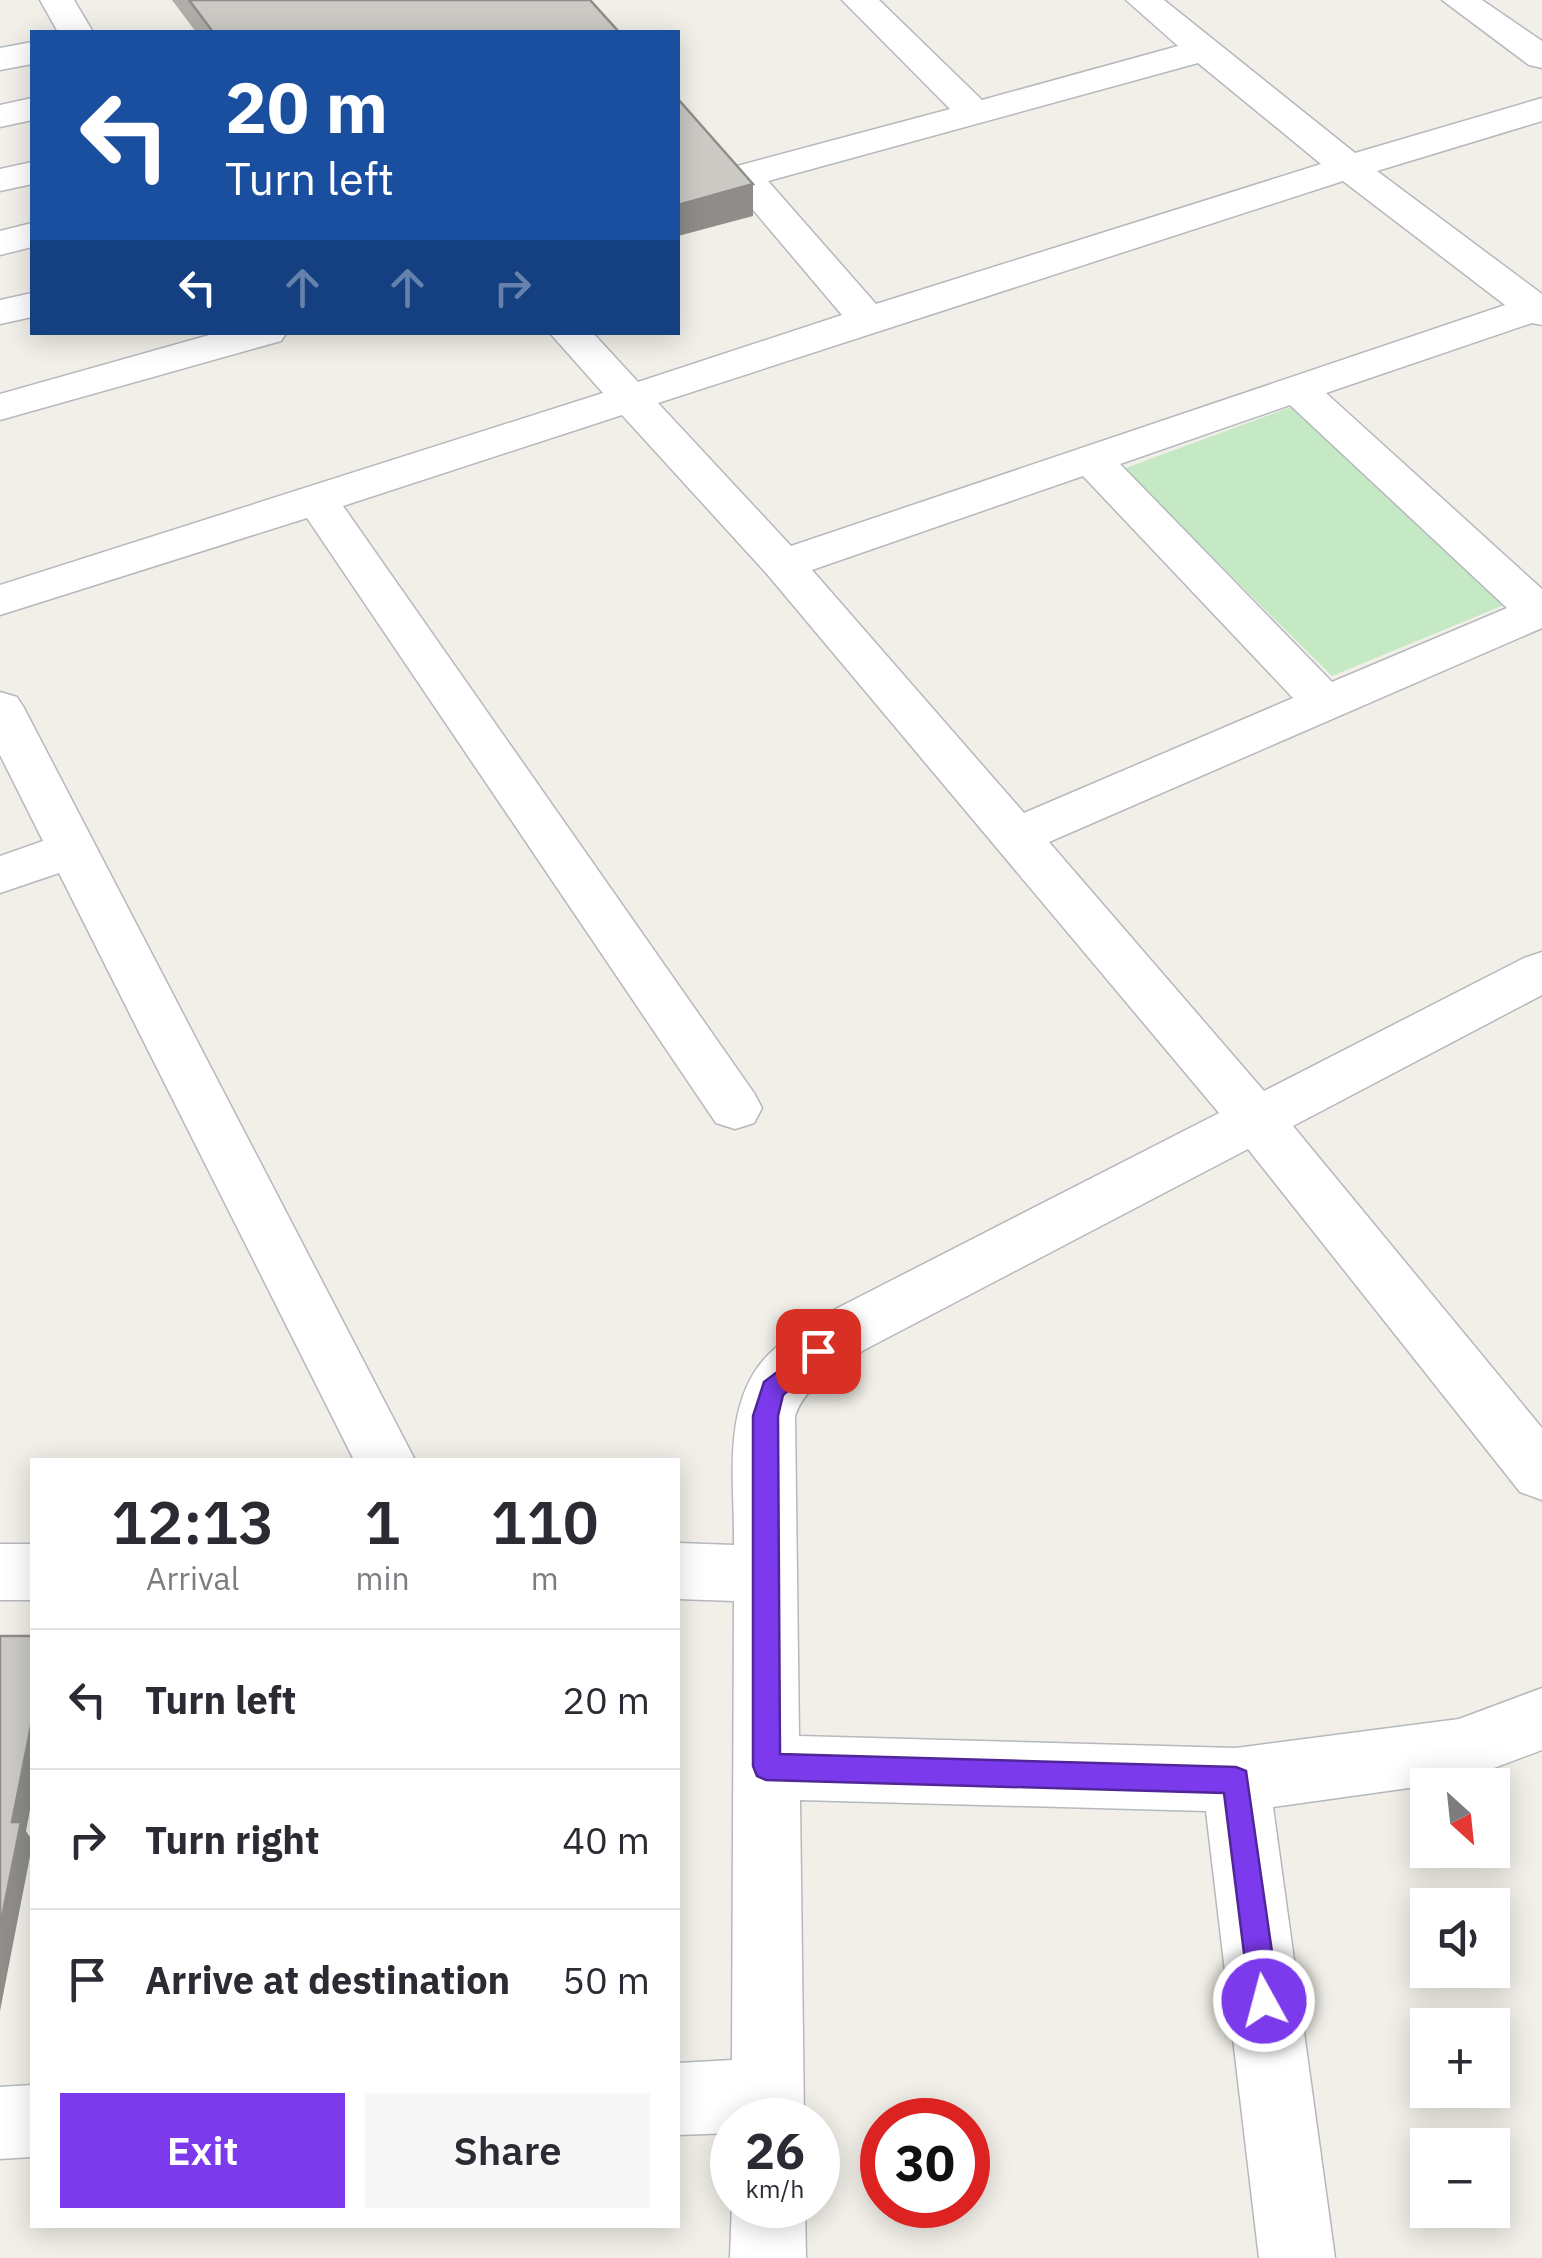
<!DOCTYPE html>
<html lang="en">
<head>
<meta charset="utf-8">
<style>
  :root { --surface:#fff; --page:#f7f7f7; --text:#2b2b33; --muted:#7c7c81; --line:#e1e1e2; --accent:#7c3aed }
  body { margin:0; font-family:"IBM Plex Sans",sans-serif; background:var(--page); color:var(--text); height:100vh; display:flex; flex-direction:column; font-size:38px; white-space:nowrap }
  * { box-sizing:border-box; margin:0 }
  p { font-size:32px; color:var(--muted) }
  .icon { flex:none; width:55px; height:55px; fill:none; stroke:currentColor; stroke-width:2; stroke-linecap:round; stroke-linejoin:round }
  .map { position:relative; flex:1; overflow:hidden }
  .details { position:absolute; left:30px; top:1458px; width:650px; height:770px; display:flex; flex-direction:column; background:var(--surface); border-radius:0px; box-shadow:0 5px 25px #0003 }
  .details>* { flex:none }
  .guide { position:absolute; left:30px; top:30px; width:650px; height:305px; border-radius:0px; box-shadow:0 5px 25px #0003; background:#1a4fa0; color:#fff; overflow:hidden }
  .needle { width:65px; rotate:153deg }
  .buttons { position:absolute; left:1410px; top:1768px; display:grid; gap:20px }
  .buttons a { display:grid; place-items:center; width:100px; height:100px; border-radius:0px; background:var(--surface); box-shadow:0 5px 25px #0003; font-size:50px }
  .speed { position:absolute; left:710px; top:2098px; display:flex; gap:20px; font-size:50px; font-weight:700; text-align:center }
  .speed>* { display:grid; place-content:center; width:130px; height:130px; border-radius:50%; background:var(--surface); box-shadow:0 5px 25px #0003; line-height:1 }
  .speed small { font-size:25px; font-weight:400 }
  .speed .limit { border:15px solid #d22; background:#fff; color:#111 }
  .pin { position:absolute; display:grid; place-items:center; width:85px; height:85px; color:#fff; margin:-42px; border-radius:20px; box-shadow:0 5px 15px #0006 }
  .me { position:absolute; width:110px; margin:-55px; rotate:353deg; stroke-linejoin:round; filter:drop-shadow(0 0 8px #0008) }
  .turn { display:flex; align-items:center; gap:35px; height:210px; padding:0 30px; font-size:45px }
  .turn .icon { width:130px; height:130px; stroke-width:2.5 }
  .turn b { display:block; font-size:70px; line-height:85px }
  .lanes { display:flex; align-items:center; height:95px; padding:0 30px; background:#0003; justify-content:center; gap:50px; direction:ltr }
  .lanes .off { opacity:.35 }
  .eta { display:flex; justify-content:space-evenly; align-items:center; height:170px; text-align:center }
  .eta b { font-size:60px; font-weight:600; line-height:70px }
  .action { display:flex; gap:20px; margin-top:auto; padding:20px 30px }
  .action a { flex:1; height:115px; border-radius:0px; background:var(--accent); color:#fff; font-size:40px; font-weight:600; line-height:115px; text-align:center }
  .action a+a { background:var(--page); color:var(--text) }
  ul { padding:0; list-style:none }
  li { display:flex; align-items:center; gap:30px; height:140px; padding:0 30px; border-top:2px solid var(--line) }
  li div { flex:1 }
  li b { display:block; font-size:38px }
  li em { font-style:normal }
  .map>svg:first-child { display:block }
</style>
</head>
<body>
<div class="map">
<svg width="1542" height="2258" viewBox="0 0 1542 2258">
  <rect width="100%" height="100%" fill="#f1efe8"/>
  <path fill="#c5e8c5" d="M1294 406 1504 605 1332 676 1123 469Z"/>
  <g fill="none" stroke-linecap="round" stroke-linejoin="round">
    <defs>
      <path id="minor" d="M40 0H74L93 32H58Z
        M842 0H879L982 100 1178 46 1126 0H1164L1355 153 1542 98V121L1377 171 1542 294V325L1532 323 1326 393 1542 589V628L1049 842 1264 1091 1524 958 1542 952V995L1293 1126 1542 1428V1500L1520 1492 1248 1149 864 1350C838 1368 805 1385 795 1416L799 1736 1236 1748 1459 1719 1542 1688V1750L1459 1781 1273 1807 1335 2258H1259L1206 1811 800 1800 804 2120H732V2133L678 2135V2063L732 2060 734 1601 678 1599V1543L734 1545C735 1483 721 1406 766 1357 782 1340 803 1329 822 1316L1219 1113 767 574 622 415 343 506 754 1093 762 1108 754 1123 735 1129 716 1123 307 518 0 615V585L603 393 549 332H592L638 382 842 315 727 179 737 166 950 109ZM1198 63 1321 164 876 304 768 181ZM1343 181 1505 305 791 546 658 403ZM1290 405 1507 608 1332 682 1120 464ZM1083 476 1293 698 1024 813 812 570Z
        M1442 0H1482L1542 41V68L1529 65Z
        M32 42V64L0 70V48Z
        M32 98V120L0 127V105Z
        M32 162V184L0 191V169Z
        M32 223V247L0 255V231Z
        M32 293V317L0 324V300Z
        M220 332H287L281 341 0 420V394Z
        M0 692 17 697 24 708 415 1460H354L59 873 0 893V856L43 841 0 755Z
        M0 1544H32V1600H0Z
        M32 2085V2157L0 2159V2087Z
        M732 2201V2205H805L806 2258H730Z"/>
    </defs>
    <use href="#minor" stroke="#b5b8bc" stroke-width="3"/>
    <use href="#minor" fill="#fff" fill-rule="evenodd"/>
  </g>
  <path fill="#afaea9" d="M172 0H590L619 32H196Z"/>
  <path fill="#8f8d8a" d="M753 184V216L678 236V205Z
    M32 1721V1800L26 1831 32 1840V1846L0 2011V1927L12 1822Z"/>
  <path fill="#cccac5" stroke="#8f8d8a" stroke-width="2.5" d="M189 0H590L619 32H213Z
    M678 99 753 184 678 205Z
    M0 1636H32V1721L12 1822H21L0 1927Z"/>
  <path fill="#7c3aed" stroke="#51269a" stroke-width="2.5" d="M818 1341 826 1344 830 1351 826 1359 783 1395 778 1416 780 1754 1236 1767 1246 1771 1279 2001 1275 2011 1264 2015 1254 2011 1250 2001 1224 1793 766 1780 757 1776 753 1766V1416L764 1382Z"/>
</svg>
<div class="buttons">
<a><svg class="needle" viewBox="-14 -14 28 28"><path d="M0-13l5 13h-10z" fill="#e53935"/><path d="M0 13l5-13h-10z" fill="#7c7c81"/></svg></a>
<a><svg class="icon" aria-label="sound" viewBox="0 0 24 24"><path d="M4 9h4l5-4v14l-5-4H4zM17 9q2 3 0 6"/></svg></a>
<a>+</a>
<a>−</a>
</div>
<div class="speed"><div>26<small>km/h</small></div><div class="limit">30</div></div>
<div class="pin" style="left:818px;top:1351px;background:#d93025"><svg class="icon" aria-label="arrive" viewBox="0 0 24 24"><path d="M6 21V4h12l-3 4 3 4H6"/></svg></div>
<svg class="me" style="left:1264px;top:2001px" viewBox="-20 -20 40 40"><circle r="17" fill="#7c3aed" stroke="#fff" stroke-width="3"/><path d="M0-11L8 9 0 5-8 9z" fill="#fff"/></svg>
<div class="guide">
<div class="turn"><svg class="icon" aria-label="left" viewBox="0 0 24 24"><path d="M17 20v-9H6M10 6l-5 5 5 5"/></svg><div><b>20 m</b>Turn left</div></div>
<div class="lanes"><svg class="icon" aria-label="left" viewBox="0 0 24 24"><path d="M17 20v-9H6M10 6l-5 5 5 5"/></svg><svg class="icon off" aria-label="ahead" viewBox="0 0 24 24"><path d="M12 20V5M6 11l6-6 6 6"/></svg><svg class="icon off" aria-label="ahead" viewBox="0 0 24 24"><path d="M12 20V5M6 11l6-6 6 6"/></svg><svg class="icon off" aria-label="right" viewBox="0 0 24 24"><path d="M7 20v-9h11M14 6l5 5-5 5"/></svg></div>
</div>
<section class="details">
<div class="eta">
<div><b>12:13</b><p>Arrival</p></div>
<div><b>1</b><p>min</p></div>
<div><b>110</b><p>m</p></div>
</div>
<ul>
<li><svg class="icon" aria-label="left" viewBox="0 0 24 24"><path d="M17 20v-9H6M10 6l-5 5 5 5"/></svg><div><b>Turn left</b></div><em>20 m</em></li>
<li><svg class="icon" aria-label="right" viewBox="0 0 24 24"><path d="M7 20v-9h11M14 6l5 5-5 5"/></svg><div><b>Turn right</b></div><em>40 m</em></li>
<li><svg class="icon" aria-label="arrive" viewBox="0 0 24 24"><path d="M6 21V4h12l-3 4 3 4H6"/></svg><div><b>Arrive at destination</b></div><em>50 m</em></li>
</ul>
<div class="action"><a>Exit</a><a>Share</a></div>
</section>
</div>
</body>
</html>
